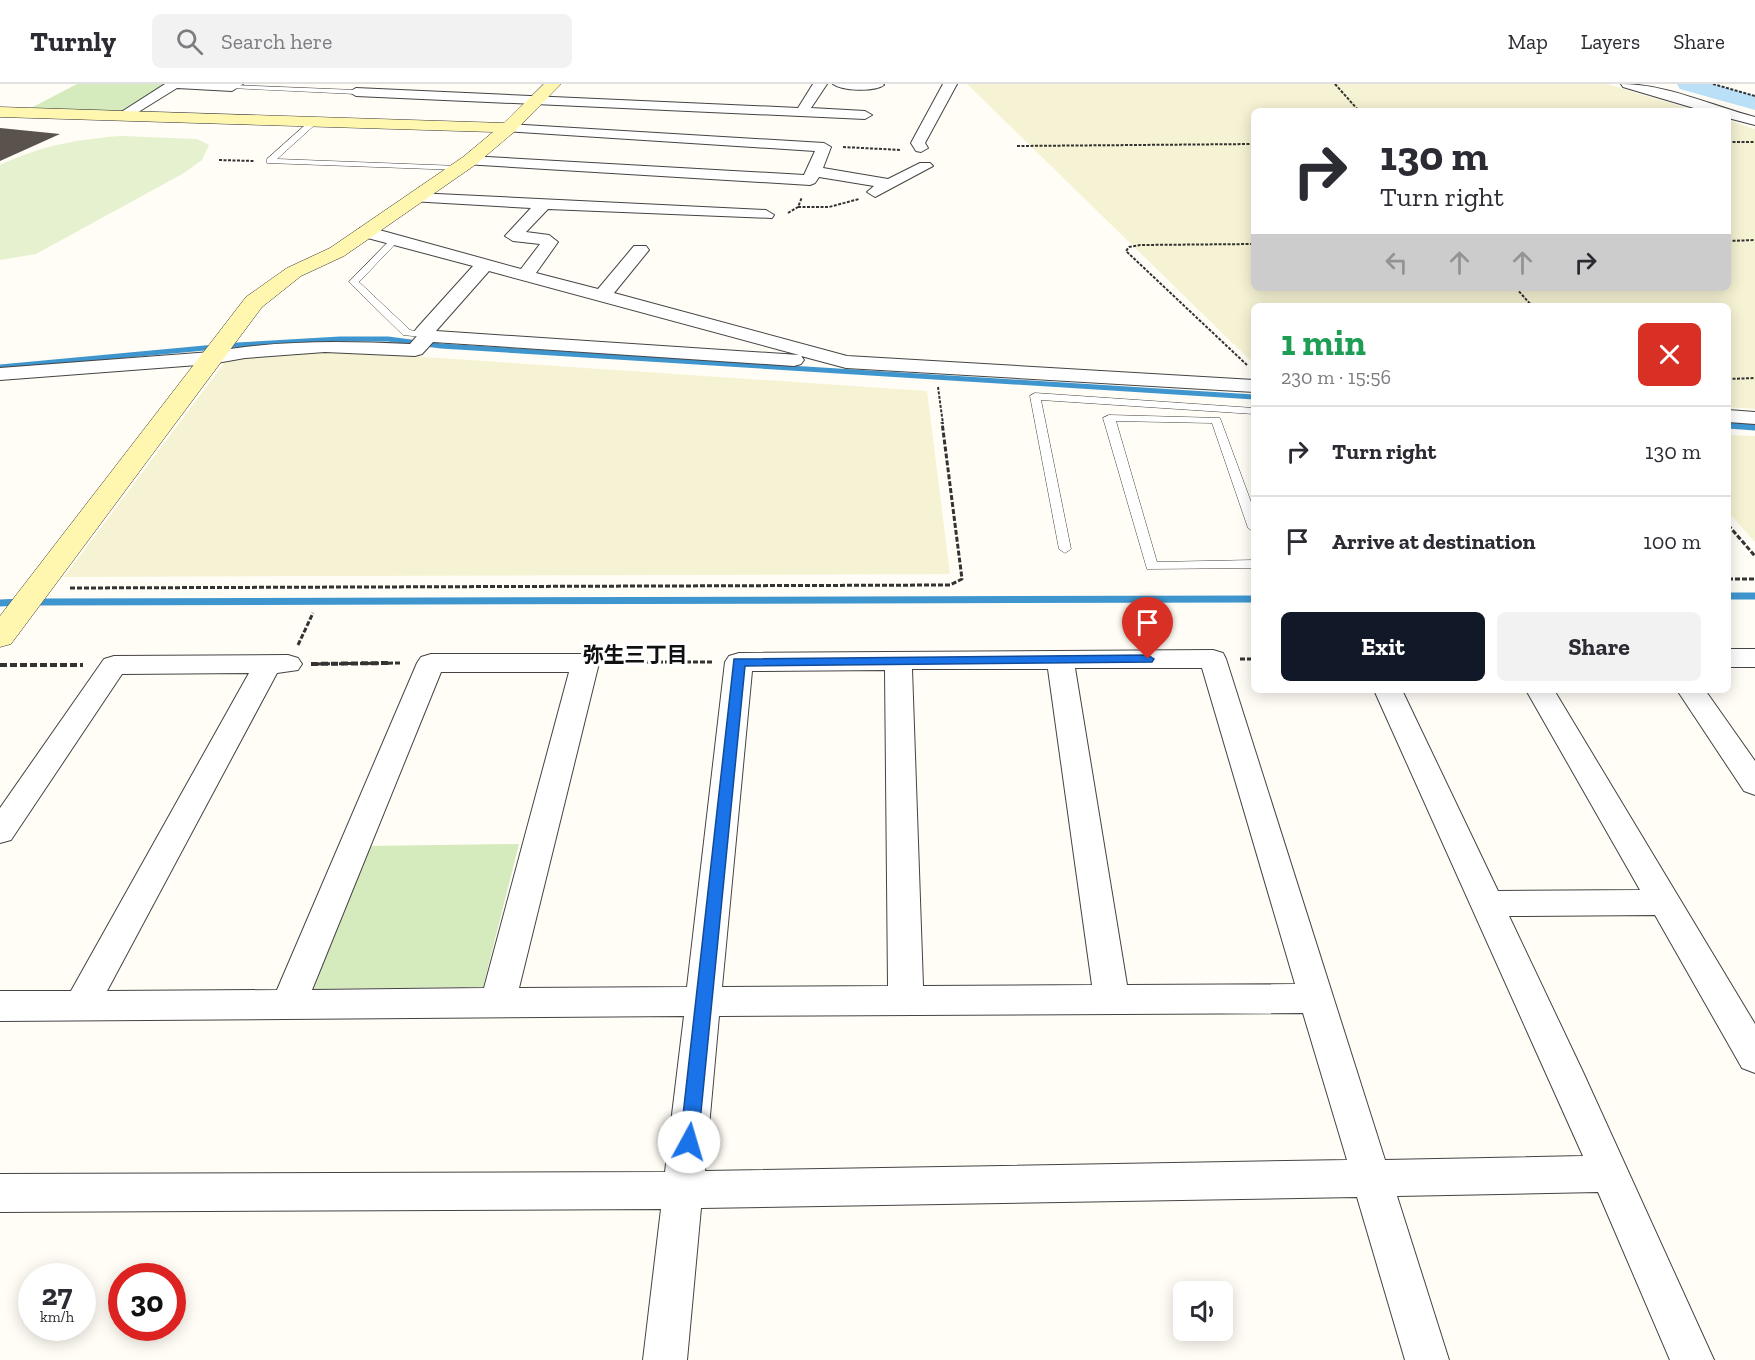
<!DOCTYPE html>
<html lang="en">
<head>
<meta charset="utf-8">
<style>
  :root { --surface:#fff; --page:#f2f2f3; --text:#2b2b33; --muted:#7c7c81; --line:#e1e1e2; --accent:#111827 }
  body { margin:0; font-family:"Zilla Slab","Noto Sans JP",serif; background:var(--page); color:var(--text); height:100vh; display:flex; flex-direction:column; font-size:22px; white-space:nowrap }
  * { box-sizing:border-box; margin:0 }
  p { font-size:20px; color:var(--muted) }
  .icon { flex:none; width:33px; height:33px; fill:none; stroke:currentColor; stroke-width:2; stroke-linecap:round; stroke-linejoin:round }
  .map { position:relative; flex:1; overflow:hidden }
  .sheet { position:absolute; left:1251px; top:219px; width:480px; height:390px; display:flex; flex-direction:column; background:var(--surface); border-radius:9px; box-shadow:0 3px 15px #0003 }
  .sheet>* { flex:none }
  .banner { position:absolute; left:1251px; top:24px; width:480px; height:183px; border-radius:9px; box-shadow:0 3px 15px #0003; background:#fff; color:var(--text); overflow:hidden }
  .fabs { position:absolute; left:1173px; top:1197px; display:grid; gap:12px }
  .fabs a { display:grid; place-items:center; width:60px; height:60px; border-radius:9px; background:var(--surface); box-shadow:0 3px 15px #0003; font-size:30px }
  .speed { position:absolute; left:18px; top:1179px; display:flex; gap:12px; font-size:30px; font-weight:700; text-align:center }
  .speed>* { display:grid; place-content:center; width:78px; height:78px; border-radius:50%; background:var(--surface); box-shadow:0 3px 15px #0003; line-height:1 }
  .speed small { font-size:15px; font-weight:400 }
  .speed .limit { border:9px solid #d22; background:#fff; color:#111 }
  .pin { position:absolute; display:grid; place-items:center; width:51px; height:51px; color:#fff; margin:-62px -26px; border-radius:50% 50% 50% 0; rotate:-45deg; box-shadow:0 0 6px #0007 }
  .pin .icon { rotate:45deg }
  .me { position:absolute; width:66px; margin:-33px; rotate:6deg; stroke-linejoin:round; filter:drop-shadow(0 0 4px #0008) }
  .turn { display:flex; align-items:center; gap:21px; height:126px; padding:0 30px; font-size:27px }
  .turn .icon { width:78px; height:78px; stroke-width:2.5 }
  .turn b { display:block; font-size:42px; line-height:51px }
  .lanes { display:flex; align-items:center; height:57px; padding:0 30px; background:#0003; justify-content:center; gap:30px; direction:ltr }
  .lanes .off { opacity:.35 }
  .round { display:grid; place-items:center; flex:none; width:63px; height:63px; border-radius:9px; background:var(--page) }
  .headline { display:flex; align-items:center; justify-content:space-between; height:102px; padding:0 30px }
  h1 { font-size:36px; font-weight:800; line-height:45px; color:#1e9e55 }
  .cta { display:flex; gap:12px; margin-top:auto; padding:12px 30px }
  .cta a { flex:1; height:69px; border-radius:9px; background:var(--accent); color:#fff; font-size:24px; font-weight:800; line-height:69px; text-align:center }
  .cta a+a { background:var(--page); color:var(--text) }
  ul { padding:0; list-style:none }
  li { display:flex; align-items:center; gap:18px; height:90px; padding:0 30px; border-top:2px solid var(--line) }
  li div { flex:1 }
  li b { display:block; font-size:22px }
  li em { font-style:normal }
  header { display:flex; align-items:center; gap:36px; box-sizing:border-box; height:84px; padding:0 30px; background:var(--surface); border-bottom:2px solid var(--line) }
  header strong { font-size:28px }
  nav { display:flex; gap:33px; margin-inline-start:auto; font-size:21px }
  .search { width:420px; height:54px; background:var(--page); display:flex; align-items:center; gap:15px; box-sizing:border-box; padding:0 21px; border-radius:9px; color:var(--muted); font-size:22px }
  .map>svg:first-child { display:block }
</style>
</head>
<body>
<header>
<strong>Turnly</strong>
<div class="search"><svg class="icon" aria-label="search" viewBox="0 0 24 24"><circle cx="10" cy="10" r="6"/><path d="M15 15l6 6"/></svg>Search here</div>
<nav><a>Map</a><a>Layers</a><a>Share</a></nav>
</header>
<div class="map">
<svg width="1755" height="1276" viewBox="0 0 1755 1276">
  <rect width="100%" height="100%" fill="#fffdf5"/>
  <path fill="#f6f3d4" d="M967 0H1607L1697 27H1254V204H1728V36L1755 45V325L1728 323V222H1254V280Z
    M320 266 927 307 950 490 64 493 227 275Z
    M1728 351 1755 352V458L1728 428Z"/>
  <path fill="#d5ebbd" d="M77 0H168L119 29 29 25Z
    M519 760 483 903 314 905 367 762Z"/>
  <path fill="#e6f2cf" d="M122 52 197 55 209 61 202 76 184 89 36 170 0 176V81C40 62 77 55 122 52Z"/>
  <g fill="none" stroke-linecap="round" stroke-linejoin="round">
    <path stroke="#3f96cf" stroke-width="5" d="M0 283 237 261 340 255H388L441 262 1254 313"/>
    <path stroke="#3f96cf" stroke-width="7" d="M1728 341 1755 343
      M1728 512H1755
      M33 518 1254 515
      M0 519 21 518"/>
    <path fill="#b9e0f7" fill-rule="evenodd" d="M1677 0H1713L1755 12V26L1680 5Z"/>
  </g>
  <path fill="#5a524d" d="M0 44 60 50 0 77Z"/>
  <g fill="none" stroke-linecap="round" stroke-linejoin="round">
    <defs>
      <path id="lane" d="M232 1 356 6 360 8 356 10 230 4Z
        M312 35 319 37 277 75 459 82 463 84 459 86 267 79V75Z
        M392 154 399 156 359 198 410 246 432 250V254L403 251 349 198Z
        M1035 309 1254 324V330L1041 316 1071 465 1065 469 1059 465 1030 312Z
        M1109 331 1220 334 1254 426V448L1248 444 1212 339 1116 337 1157 478 1254 476V484L1147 485 1103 334Z"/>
      <path id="street" d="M165 0H243L232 7 177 4 127 35 122 36 115 32Z
        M813 0H827L811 24 865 27 872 31 865 35 356 12 349 8 356 4 798 24Z
        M833 0H883L884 1C875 8 842 7 833 0Z
        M943 0H957L925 59 928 64 921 68 916 67 911 59Z
        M1621 0C1667 0 1712 22 1755 33V41L1728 34V27H1704L1623 3Z
        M508 40 824 59 831 63 823 84 888 95 920 79H930L933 82 875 113 867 108 874 102 819 93 815 99 810 101 464 80 461 77 469 72 804 91 815 67 503 47 501 44 503 41Z
        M416 109 766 126 774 131 772 134 548 125 526 148 549 151 558 158 536 189 598 205 634 162H646L649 166 614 209 847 272 1254 296V308L846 284 801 272 804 276 801 280 794 282 433 258 422 270 415 272 325 268 245 274 211 280 0 296V284L211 268C280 256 340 257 410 260L417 252 414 248 417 244 473 182 360 152 358 148 360 144H372L521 185 540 160 513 157 505 152 531 124 410 117 408 114 410 111ZM489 187 799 271 436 247Z
        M1728 326 1755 328V340L1728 338Z
        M1728 565H1755V583H1728Z
        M1213 566 1223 569 1226 575 1385 1076 1583 1072 1374 606H1402L1498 807 1640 806 1526 606H1554L1755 940V989L1742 984 1655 831 1509 832 1583 988 1714 1276H1670L1598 1108 1397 1112 1449 1276H1405L1357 1113 701 1124 687 1276H643L661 1125 0 1128V1090L665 1088 684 932 0 937V907H71L249 589 122 590 11 756 0 759V724L104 575 114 572 288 571 298 574 302 580 298 586 277 589 107 907 277 906 417 579 421 573 431 570H585L595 573 599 579 519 904 687 903 725 578 729 572 739 569ZM1075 584H1202L1295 900 1127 901ZM912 585H1048L1092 901 923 902ZM885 586 888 902 722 903 752 587ZM441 588H569L484 904 312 906ZM1303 929 1347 1076 705 1087 719 932Z
        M1677 606H1705L1755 677V711L1744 707Z"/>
      <path id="secondary" d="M544 0H561L514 48 475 81 344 172 301 192 262 223 11 560 0 563V532L246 213 287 184 330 164 463 73 493 48 0 33V23L504 39Z"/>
    </defs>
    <use href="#lane" stroke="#444" stroke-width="1"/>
    <use href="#street" stroke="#444" stroke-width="2"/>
    <use href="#secondary" stroke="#333" stroke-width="1"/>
    <path stroke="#333" stroke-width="2" stroke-dasharray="3 1.5" stroke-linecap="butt" d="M1335 0 1359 27
      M1713 0 1755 12
      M1728 58H1755
      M1017 62 1254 60
      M843 63 901 66
      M219 76 254 77
      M798 123H829L859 115
      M788 129 798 123 802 113
      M1728 157 1755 156
      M1516 204 1532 222
      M1247 281 1126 167 1129 163 1140 161 1254 160
      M1728 295 1755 294
      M938 303 943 340"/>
    <path stroke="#333" stroke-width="3" stroke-dasharray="5 2" stroke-linecap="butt" d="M1728 441 1755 472
      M1728 495H1755
      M70 504 950 501 962 495 942 338
      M298 561 313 529
      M1240 575H1254
      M609 578H713
      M311 580 402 579"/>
    <path stroke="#333" stroke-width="4" stroke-dasharray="7 3" stroke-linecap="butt" d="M311 580 388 579
      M0 581H83"/>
    <use href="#lane" fill="#fff" fill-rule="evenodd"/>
    <use href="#street" fill="#fff" fill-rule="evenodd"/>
    <use href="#secondary" fill="#fff6b0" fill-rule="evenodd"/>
  </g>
  <path fill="#1a73e8" stroke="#114b97" stroke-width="1.5" d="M1148 571 1154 575 1152 578 745 582 698 1058 696 1064 689 1067 683 1064 680 1058 734 575Z"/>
  <g text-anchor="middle" stroke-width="6" stroke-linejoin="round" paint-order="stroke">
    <g font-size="21" font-weight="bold" fill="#111" stroke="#fff">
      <text x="635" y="578">弥生三丁目</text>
    </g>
  </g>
</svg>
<div class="fabs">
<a><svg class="icon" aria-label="sound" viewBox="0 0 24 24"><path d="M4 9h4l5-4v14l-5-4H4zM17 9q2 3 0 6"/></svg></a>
</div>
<div class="speed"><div>27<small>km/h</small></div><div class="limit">30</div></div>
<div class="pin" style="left:1148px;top:575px;background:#d93025"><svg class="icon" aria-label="arrive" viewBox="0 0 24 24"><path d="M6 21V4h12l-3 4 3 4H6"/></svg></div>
<svg class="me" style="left:689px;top:1058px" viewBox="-20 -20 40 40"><circle r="19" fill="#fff"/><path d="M0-13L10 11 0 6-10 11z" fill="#1a73e8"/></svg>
<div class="banner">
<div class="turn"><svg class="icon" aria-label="right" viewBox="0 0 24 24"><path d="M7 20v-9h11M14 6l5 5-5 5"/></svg><div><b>130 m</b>Turn right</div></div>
<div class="lanes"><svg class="icon off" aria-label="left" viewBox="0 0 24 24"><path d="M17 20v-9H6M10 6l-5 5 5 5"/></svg><svg class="icon off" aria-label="ahead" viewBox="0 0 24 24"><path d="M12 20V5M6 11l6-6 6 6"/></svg><svg class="icon off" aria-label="ahead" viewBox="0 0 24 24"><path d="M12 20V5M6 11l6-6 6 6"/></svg><svg class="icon" aria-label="right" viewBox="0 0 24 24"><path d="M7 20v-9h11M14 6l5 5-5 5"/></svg></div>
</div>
<section class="sheet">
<div class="headline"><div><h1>1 min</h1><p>230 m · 15:56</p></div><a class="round" style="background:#d93025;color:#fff"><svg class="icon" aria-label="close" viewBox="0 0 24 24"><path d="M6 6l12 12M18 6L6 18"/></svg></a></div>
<ul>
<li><svg class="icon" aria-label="right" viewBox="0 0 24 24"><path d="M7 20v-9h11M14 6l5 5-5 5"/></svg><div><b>Turn right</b></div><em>130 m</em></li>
<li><svg class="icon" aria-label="arrive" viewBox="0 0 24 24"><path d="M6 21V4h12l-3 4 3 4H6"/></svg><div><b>Arrive at destination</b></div><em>100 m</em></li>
</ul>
<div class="cta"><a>Exit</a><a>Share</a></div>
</section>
</div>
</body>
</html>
